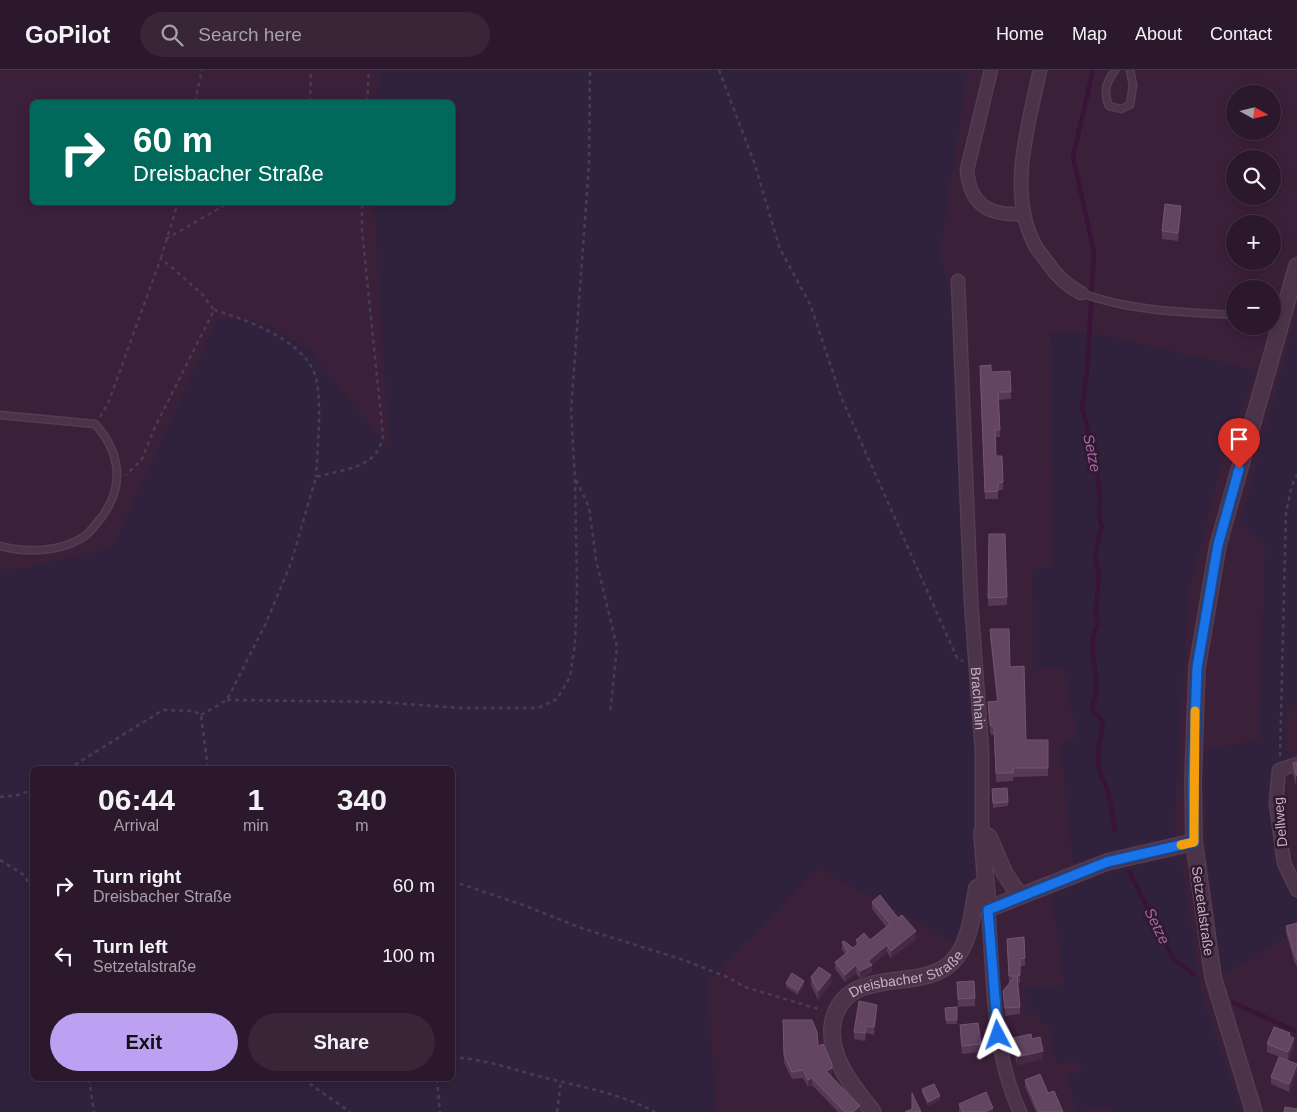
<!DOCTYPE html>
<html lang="en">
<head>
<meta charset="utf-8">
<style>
  :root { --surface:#2c182c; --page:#382538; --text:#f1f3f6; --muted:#a6a0a9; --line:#483748; --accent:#bca0f2 }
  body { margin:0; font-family:Arial,sans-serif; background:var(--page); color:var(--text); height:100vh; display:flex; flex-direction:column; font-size:19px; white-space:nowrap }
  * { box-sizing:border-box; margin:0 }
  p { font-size:16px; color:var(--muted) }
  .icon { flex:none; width:28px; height:28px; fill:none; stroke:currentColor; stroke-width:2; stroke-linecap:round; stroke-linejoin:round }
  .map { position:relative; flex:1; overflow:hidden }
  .drawer { position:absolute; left:30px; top:696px; width:425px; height:315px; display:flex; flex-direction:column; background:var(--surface); border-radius:8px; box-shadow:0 2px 12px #0003,0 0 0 1px var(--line) }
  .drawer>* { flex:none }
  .hud { position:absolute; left:30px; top:30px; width:425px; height:105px; border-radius:8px; box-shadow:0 2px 12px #0003,0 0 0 1px var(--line); background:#00695c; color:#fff; overflow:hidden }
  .needle { width:32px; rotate:98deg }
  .tools { position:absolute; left:1226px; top:15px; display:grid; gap:10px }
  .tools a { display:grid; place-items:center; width:55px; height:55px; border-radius:50%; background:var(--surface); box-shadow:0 2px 12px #0003,0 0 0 1px var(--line); font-size:25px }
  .pin { position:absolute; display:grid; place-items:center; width:42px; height:42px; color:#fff; margin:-51px -21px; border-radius:50% 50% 50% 0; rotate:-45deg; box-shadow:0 0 5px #0007 }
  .pin .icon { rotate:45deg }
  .me { position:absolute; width:55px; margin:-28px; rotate:356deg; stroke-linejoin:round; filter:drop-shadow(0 0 4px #0008) }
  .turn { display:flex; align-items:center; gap:18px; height:105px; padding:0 20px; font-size:22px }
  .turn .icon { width:65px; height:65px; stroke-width:2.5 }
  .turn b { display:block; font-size:35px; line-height:42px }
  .eta { display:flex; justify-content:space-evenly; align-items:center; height:85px; text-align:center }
  .eta b { font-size:30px; font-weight:800; line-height:35px }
  .action { display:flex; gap:10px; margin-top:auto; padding:10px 20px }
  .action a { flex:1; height:58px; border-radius:30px; background:var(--accent); color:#111; font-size:20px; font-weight:800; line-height:58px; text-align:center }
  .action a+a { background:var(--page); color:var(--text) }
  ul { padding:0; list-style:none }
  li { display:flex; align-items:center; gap:15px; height:70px; padding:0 20px }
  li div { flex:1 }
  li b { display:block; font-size:19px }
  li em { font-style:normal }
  header { display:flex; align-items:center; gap:30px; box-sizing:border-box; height:70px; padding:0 25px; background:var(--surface); border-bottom:1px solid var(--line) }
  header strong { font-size:24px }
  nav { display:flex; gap:28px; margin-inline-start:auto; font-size:18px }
  .search { width:350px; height:45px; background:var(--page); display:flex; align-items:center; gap:12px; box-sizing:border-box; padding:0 18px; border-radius:28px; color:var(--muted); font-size:19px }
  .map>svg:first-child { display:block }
</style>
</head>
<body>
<header>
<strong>GoPilot</strong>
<div class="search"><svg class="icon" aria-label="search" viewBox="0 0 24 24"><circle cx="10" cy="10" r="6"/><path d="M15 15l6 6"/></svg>Search here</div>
<nav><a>Home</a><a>Map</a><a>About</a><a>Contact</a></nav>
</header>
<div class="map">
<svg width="1297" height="1042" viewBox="0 0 1297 1042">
  <rect width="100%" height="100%" fill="#3b203a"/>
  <path fill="#30223c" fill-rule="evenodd" d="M379 0H968L940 182 960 262 977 686 973 809 955 872 818 798 708 911 716 1042H0V500L24 498 112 478 218 248 262 253 308 277 389 379 374 133 452 132V32H377ZM32 699H452V1009H32Z
    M1297 243V634L1287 636 1286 787 1297 814V860L1230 902 1222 904 1207 786 1204 681 1259 670 1265 475 1240 454Z
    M1050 263 1097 264 1257 300 1226 375 1188 525 1174 767 1073 793 1060 673 1077 670 1063 596 1034 600 1032 501 1054 496Z
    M1181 787 1203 930 1242 1042H1113L1112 1035 1076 1042 1068 1006 1082 1001 1081 991 1057 995 1048 954H1040L1037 942 1027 943 1024 917 1064 916 1051 819 1075 815 1120 797Z"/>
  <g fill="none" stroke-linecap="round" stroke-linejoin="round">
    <path stroke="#381437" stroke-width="4.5" d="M1093 0 1073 87 1094 182 1087 302 1082 338 1096 389 1100 431 1099 446 1102 457 1099 465 1095 489 1099 503 1096 543 1098 555C1083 575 1105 611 1092 635L1093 642 1100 648 1103 655 1098 678 1099 700 1108 721 1115 761
      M1129 801 1173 889 1193 904
      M1234 933 1297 962"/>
    <defs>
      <path id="service" d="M1115 0C1106 13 1103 21 1109 36L1121 39 1130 35 1133 15 1130 0
        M1081 223C1130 241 1182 242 1235 245
        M0 345 95 354C121 383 125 416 101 448 95 455 90 463 82 468 59 482 26 483 0 476"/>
      <g id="minor">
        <path d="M991 0 967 100C970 137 991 146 1024 144"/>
        <path d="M1040 0C1029 53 1007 121 1034 173 1037 180 1043 186 1047 192 1056 205 1067 216 1081 223"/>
        <path id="s1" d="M958 211 971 531 982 682V763"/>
        <path d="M1297 694 1279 700 1276 733 1284 793 1297 820"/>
        <path d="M988 839C994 906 991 981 1020 1042"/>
      </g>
      <g id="tertiary">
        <path d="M982 763 988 839 1107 792 1194 772"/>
        <path d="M982 763 989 767 1004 802 1019 825"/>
        <path id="s2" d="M873 1042C853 1017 826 985 833 951 847 893 921 924 952 892 971 873 972 842 977 818L986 814"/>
        <path d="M1254 1042 1213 907 1194 772 1193 711 1197 598 1218 475 1297 196"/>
      </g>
    </defs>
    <use href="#service" stroke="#543d53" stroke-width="9"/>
    <use href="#minor" stroke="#543d53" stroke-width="15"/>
    <use href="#tertiary" stroke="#543d53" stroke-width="18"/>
    <path stroke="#483b54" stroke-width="2.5" stroke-dasharray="4 4" stroke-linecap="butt" d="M719 0 754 92 780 179 810 234 842 329 957 588 963 591
      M195 32 202 0
      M310 32 311 0
      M367 32 369 0
      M166 169 230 132
      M161 188 178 132
      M214 240C245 249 299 269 313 300 324 322 317 381 316 407
      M100 347 109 331 161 188 202 224 214 240 155 357 142 389 126 405
      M576 410 589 437 596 490 617 577 610 643
      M227 630 381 632 460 638H538L557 629 570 607 575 574 577 517 575 409 571 341 589 94 590 0
      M201 645 227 630 266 553 291 493 316 407C343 399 379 399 383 365L362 161V132
      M1280 686 1286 442 1292 415 1297 405
      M68 699 163 640 193 641 201 645 208 699
      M0 727 18 725 32 720
      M0 790 24 805 32 820
      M452 811 523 835 581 858 684 890 727 907 745 917 822 940
      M452 987C484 989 515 1000 546 1008 583 1017 621 1024 655 1042
      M89 1009 94 1042
      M303 1009 350 1042
      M437 1009 440 1042
      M557 1042 561 1012"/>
    <use href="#service" stroke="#4b344a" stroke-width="6"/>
    <use href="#minor" stroke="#4b344a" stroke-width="12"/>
    <use href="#tertiary" stroke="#4b344a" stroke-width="15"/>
  </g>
  <path fill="#573856" d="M1181 145 1178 171 1162 169V161Z
    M991 302 1011 322V329L998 330 1000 367H995L996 386 1003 412V420H998V429H985L980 303Z
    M989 464 1007 527V535L988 536Z
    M990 559 1010 597 1026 670H1048V706L1013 707V711L996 712 994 665H991L990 661 988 641V632L997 631 990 568Z
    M1297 692 1296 716 1293 704V693Z
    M1007 718 1008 736 993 738 992 719Z
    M872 832 916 869 891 888 887 882 872 895V902L860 909 856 903 845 912 835 899V892L845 884 842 880V872L853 878 856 876V870H870L886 857 872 839Z
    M1297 853V897L1294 891 1286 863V856Z
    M1007 869 1025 888V896H1020V913H1018L1020 937V944L1005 946 1003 921 1009 914Z
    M811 907 831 913 818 930 811 915Z
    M957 912 975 928V936L958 937Z
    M786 913 804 915 798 925 786 917Z
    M957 937V954H946L945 938Z
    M877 942 874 965 866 963 865 971 854 969V962Z
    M783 950 818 976 832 1006H831L860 1042H838L812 1015 808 1017 803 1008 792 1009 784 993Z
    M960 955 981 974V982L962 984 960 964Z
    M1290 966 1294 976 1288 990 1267 982V974Z
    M1013 968 1032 969 1043 989 1017 995 1013 975Z
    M1297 1001 1289 1022 1271 1014V1007Z
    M1025 1010 1063 1042H1036L1025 1017Z
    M922 1019 940 1030 928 1036 922 1023Z
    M959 1034 993 1042H959Z"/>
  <path fill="#472946" d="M1181 136V145L1178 171V163Z
    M916 861V869L891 888V881Z
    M887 875V882L872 895V902L860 909V901L868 891Z
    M856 895V903L845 912V905Z
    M831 905V913L818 930V921Z
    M804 911V915L798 925V921Z
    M877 935V942L874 965V957Z
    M1294 968V976L1288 990V982Z
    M1043 981V989L1017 995V987Z
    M1297 994V1001L1289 1022V1014Z
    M832 998V1006L826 1009V1001Z
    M812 1008V1015L808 1017V1010Z
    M940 1026V1030L928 1036V1032Z
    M860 1036V1042H853Z
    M993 1038V1042H985Z"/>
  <path fill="#634562" stroke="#735572" d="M1165 134 1181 136 1178 163 1162 161Z
    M991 295V302L1010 301 1011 322H998L1000 360H995L996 386H1002L1003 412 998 413V421L985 422 980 296Z
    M989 464H1005L1007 527 988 528Z
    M990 559H1009L1010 597 1024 596 1026 670H1048V698H1013V703H996L994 656H991L990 652 988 632 998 631Z
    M1297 692V705H1296L1293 693Z
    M1007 718 1008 732 993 733 992 719Z
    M880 825 898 848 902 845 916 861 891 881 887 875 868 891 872 895 860 901 856 895 845 905 835 892 848 882 842 872 844 871 853 878 859 873 856 870 864 863 870 870 890 854 872 832Z
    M1297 853V890L1294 883 1286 856Z
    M1024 867 1025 888 1020 889V905L1017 906 1020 937 1005 938 1003 921 1015 906H1009L1007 869Z
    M819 897 831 905 818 921 811 907Z
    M792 903 804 911 798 921 786 913Z
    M974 911 975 928 958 929 957 912Z
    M859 931 877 935 874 957 866 956 865 963 854 962Z
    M957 937V950H946L945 938Z
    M783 950H812L817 962 818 976 823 974 832 994V998L826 1001 860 1036 853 1042H845L812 1008 808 1010 803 1000 792 1002 784 985Z
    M978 953 981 974 962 976 960 955Z
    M1274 957 1290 963 1289 966 1294 968 1288 982 1267 974Z
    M1031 964 1032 969 1040 967 1043 981 1017 987 1013 968Z
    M1279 987 1297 994 1289 1014 1271 1007Z
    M1040 1004 1048 1023 1054 1021 1063 1042H1039L1025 1010Z
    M934 1014 940 1026 928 1032 922 1019Z
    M986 1022 993 1038 985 1042H963L959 1034Z
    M912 1023 921 1042H905L912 1039Z
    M1285 1037 1297 1039V1042H1284Z"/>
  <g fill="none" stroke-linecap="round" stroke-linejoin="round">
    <defs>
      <path id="route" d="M998 965 988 840 1107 792 1194 772 1193 711 1197 598 1218 475 1239 399"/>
    </defs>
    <use href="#route" stroke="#114b97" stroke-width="12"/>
    <use href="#route" stroke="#1a73e8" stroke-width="9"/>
    <path stroke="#f59e0b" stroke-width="9" d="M1181 775 1194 772 1195 641"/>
  </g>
  <g text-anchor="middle" stroke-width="5" stroke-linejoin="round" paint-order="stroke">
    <g font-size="14" fill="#c7afc6" stroke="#2f1a2f">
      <text dy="5" stroke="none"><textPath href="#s1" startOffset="418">Brachhain</textPath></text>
      <text transform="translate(1280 752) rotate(-95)" y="5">Dellweg</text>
      <text transform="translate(1203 841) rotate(82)" y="5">Setzetalstraße</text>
      <text dy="5" stroke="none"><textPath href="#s2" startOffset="196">Dreisbacher Straße</textPath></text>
    </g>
    <g font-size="15" font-style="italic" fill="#a866a7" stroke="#2f1a2f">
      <text transform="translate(1092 383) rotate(78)" y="5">Setze</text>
      <text transform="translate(1157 856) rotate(64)" y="5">Setze</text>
    </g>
  </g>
</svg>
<div class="tools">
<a><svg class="needle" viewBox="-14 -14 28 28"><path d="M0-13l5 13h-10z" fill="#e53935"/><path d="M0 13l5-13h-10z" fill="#a6a0a9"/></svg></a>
<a><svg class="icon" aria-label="search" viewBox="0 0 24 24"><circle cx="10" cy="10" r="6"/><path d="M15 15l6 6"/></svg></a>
<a>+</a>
<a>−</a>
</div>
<div class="pin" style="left:1239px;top:399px;background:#d93025"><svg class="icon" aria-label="arrive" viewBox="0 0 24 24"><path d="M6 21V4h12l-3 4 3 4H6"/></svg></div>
<svg class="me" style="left:998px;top:965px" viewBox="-20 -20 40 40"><path d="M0-17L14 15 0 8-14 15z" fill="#1a73e8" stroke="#fff" stroke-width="4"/></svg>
<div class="hud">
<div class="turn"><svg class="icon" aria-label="right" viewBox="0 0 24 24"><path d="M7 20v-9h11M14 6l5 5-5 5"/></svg><div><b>60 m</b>Dreisbacher Straße</div></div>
</div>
<section class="drawer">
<div class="eta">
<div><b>06:44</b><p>Arrival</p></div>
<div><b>1</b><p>min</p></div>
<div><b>340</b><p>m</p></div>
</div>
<ul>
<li><svg class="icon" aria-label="right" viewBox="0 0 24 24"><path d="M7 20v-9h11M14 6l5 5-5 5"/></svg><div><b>Turn right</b><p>Dreisbacher Straße</p></div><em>60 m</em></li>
<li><svg class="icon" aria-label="left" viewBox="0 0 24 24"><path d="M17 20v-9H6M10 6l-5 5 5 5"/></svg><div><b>Turn left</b><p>Setzetalstraße</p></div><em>100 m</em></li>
</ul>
<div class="action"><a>Exit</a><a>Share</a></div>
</section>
</div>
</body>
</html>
